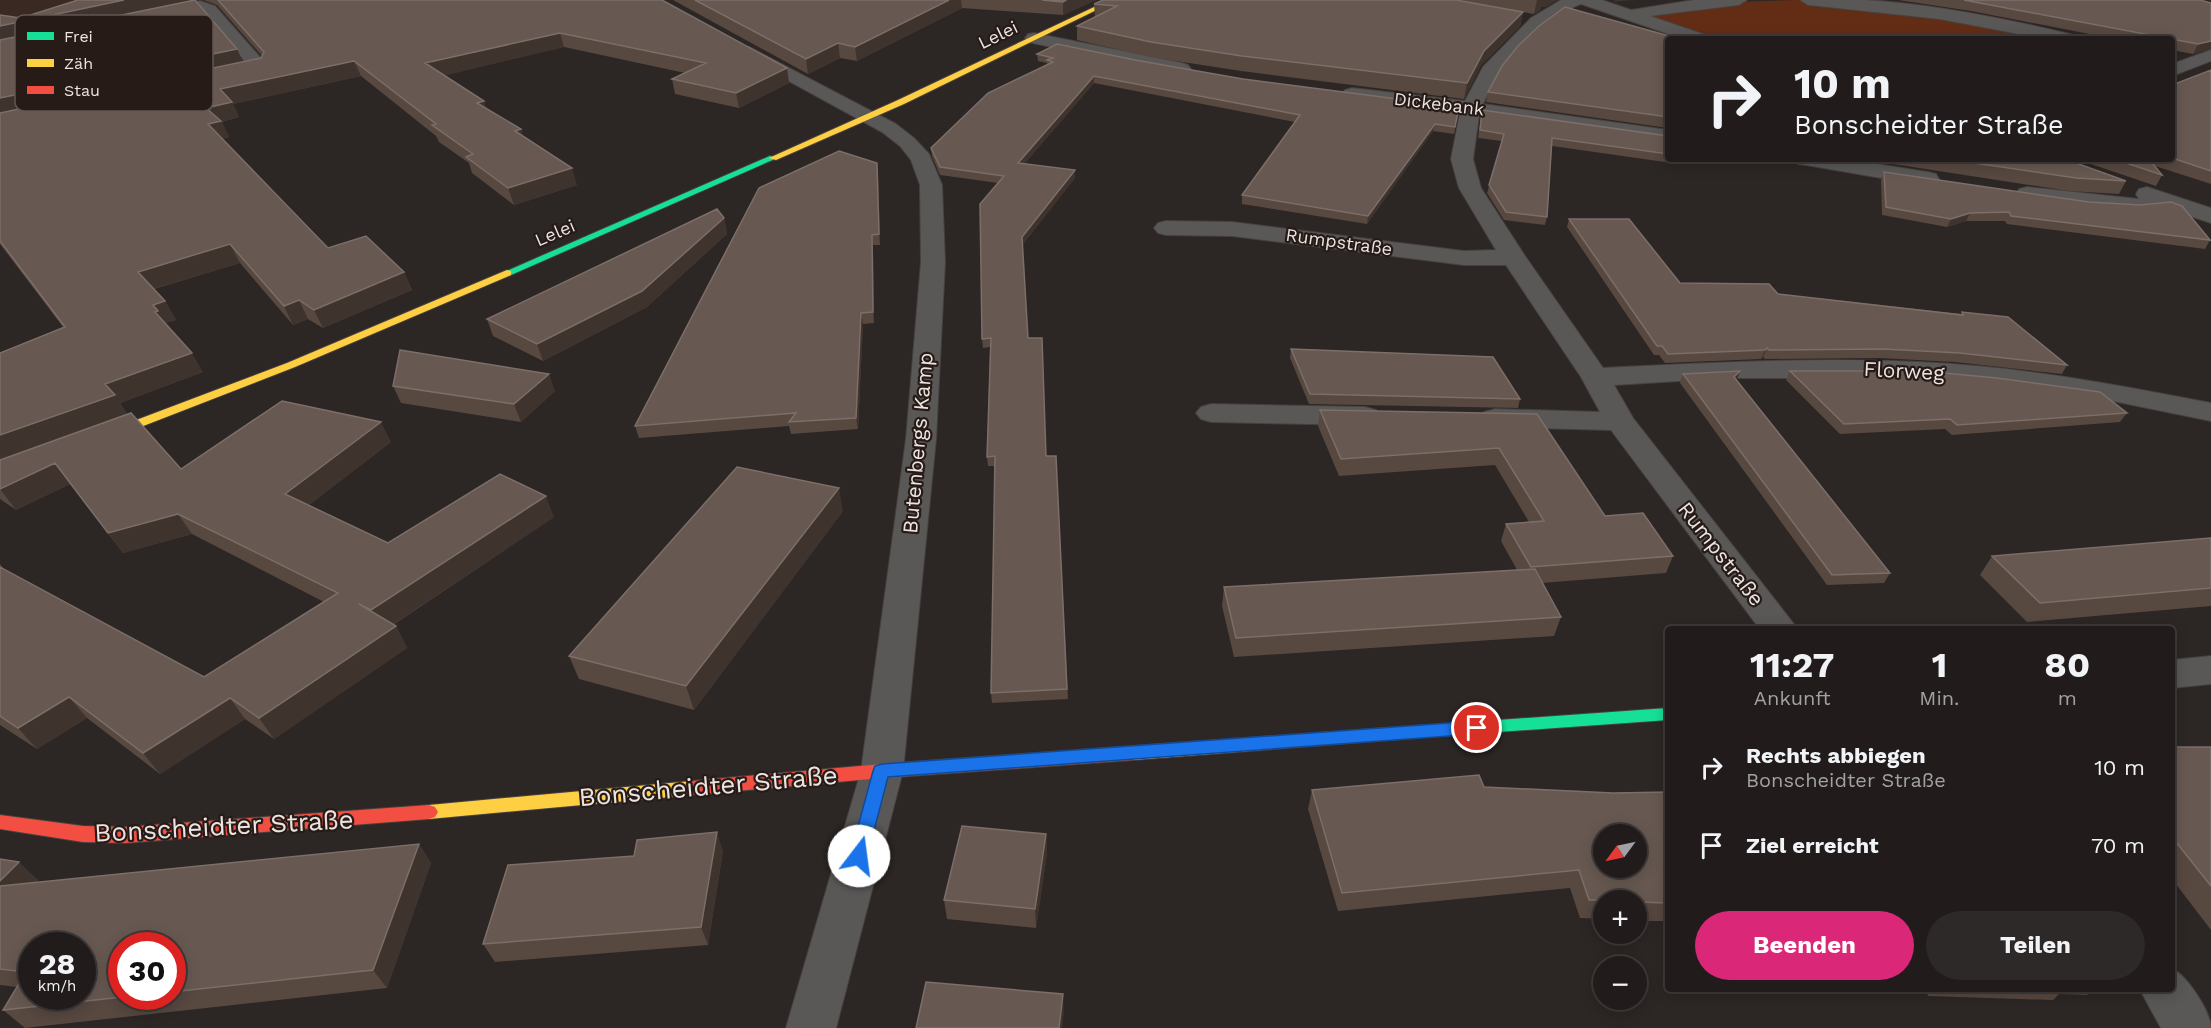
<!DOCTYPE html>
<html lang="de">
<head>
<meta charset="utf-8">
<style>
  :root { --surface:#211c1b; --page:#2d2928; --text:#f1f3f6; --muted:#a2a1a3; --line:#3e3a3a; --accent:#db2777 }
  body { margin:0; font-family:"Work Sans",sans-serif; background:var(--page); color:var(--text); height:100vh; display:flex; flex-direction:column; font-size:22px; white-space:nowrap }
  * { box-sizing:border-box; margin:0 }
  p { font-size:20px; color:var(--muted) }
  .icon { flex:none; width:33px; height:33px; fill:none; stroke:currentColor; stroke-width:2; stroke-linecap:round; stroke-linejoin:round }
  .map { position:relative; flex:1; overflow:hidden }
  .sheet { position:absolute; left:1665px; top:626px; width:510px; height:366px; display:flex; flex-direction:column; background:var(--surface); border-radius:6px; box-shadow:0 3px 15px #0003,0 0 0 2px var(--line) }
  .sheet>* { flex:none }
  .hud { position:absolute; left:1665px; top:36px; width:510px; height:126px; border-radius:6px; box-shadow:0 3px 15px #0003,0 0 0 2px var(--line); background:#211c1b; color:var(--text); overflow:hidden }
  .needle { width:39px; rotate:237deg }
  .controls { position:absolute; left:1593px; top:824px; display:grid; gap:12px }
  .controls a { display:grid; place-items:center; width:54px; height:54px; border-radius:50%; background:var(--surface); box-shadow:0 3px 15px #0003,0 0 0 2px var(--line); font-size:30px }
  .speed { position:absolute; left:18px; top:932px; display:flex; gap:12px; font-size:30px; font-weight:700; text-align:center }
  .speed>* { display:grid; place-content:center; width:78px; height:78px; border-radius:50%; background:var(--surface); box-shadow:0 3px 15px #0003,0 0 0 2px var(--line); line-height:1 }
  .speed small { font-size:15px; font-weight:400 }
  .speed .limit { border:9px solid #d22; background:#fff; color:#111 }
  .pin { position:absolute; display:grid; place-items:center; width:51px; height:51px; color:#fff; margin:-26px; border:3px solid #fff; border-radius:50%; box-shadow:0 2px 6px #0007 }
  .me { position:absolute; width:66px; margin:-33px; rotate:15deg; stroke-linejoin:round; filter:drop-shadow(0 0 4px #0008) }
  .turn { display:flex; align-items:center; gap:21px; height:126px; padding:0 30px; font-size:27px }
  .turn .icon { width:78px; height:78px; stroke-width:2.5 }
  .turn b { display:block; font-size:42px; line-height:51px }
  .eta { display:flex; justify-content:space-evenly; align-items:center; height:102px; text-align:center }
  .eta b { font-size:36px; font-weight:700; line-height:42px }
  .cta { display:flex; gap:12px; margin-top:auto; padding:12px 30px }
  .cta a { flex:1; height:69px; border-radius:36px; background:var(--accent); color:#fff; font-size:24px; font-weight:700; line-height:69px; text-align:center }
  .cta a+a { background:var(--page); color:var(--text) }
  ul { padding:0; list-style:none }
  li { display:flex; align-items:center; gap:18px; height:78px; padding:0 30px }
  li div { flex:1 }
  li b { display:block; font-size:22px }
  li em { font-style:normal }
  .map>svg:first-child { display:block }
</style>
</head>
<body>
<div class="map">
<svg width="2211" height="1028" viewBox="0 0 2211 1028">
  <rect width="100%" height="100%" fill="#2c2624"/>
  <path fill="#392922" d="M0 0H215L199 5 0 48Z"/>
  <path fill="#632c15" d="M1795 0 1837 2 2065 39H1700L1631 15 1734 2Z"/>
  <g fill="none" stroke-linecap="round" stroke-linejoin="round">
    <defs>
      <path id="street" d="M1561 0H1602L1631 10 1694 0H1747L1739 5 1650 16 1706 35 1709 39H1683L1581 4C1553 14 1515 49 1498 74 1492 83 1488 94 1483 104L1668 130V142L1479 115 1473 159 1481 188 1525 256 1603 368C1707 363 1813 357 1918 362 2017 366 2114 384 2211 403V421L2113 401 1992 385 1917 378H1728L1614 385 1633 418 1797 628H1759L1611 430 1495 427 1484 424 1480 418 1484 412 1495 409 1600 412 1581 377 1506 265H1464L1232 236 1166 235 1158 233 1154 228 1158 223 1166 221 1232 222 1464 251 1496 250 1459 188 1451 159 1460 113 1352 100 1345 98 1342 94 1345 90 1352 88 1465 101 1483 67 1531 18Z
        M1800 0C1821 0 1843 0 1865 0 1934 4 2007 19 2074 35L2077 39H2045L1939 19 1808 5Z
        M200 1 215 6 266 64 269 68 266 72 228 81 221 79 219 75 221 71 248 65 203 12 199 11 157 20 149 15 151 11Z
        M1034 33 1182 63 1188 65 1191 69 1188 73 1182 75 1028 42 1025 38 1028 34Z
        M749 47 896 124 914 138 929 154 942 185 945 262 936 439 903 771 836 1028H786L861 771 906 439 921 262 920 185 911 160 900 146 882 132 743 56 740 52 743 48Z
        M2211 50V61L2172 76V64Z
        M1795 159H1845L1928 172 1936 174 1939 179 1936 184 1928 186 1806 165 1798 164Z
        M2027 187 2139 199 2136 194 2139 189 2147 187 2211 208V223L2166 208 2139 213 2019 199 2016 194 2019 189Z
        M1211 404 1365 407 1376 410 1380 416 1376 422 1365 425 1211 422 1201 419 1196 413 1201 407Z
        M2211 656V684L2172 688V660Z
        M2172 969C2186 974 2211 1012 2211 1028H2161L2139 988H2172Z"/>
      <path id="fast" d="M770 156 777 158 511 275 507 276 502 273Z
        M1668 708V720L1441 736 1435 735 1433 730 1435 725 1441 724Z"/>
      <path id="slow" d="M1109 0H1117L904 104 776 160 769 158 898 100Z
        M507 270 511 271V275L295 367 102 442 98 443 92 439 94 436 287 363Z
        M1441 724 1447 725 1449 730 1447 735 1441 736 1133 760 1127 758 1125 753 1127 748 1133 746Z
        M692 781 698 783 701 788 698 793 692 795 429 819 423 817 420 812 423 807 429 805Z"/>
      <path id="jam" d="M1133 746 1139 748 1141 753 1139 758 1133 760 882 778 692 795 686 793 683 788 686 783 692 781 882 764Z
        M429 805 435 807 438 812 435 817 429 819 125 843 83 842 0 829V815L83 826 125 827Z"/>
    </defs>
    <use href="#street" stroke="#46413f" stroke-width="2"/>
    <use href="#fast" stroke="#46413f" stroke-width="2"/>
    <use href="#slow" stroke="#46413f" stroke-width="2"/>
    <use href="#jam" stroke="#46413f" stroke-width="2"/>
    <use href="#street" fill="#5a5757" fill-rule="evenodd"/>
    <use href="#fast" fill="#16e098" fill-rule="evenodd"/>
    <use href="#slow" fill="#ffcf43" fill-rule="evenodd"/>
    <use href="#jam" fill="#f24e42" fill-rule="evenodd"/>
  </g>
  <path fill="#574840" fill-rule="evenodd" d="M204 0H662L787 68 789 83 739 108 675 94 672 79 685 73 564 47 444 75 486 108 521 129 523 137 577 185 514 205 472 173 469 163 439 142 436 136 361 76 233 104 239 117 222 122 229 137 222 139 328 248 404 272 412 290 323 328 308 319 293 325 240 263 154 289 165 301 176 320 165 323 203 372 120 403 127 414 181 469 391 442 309 505 388 543 554 517 393 625 396 626 407 648 274 739 245 719 160 774 87 718 37 749 0 725V564L4 569 204 677 324 602 192 534 123 553 70 484 16 510 0 499V353L63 327 0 244V15L237 49 243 62 261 58 262 56 217 5Z
    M673 0H1096L1063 15 962 8 857 61 840 58 808 74Z
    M1458 0H1557L1545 7H1541L1540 10 1534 14Z
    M1898 0H2200L2211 49 2193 54 2172 50V39H2115L1971 11Z
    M1094 4 1523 12 1520 26 1481 65 1464 99 1241 71 1150 57 1077 40V26L1095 17Z
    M1668 39V128L1486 102 1488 92Z
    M1037 54 1135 60 1243 79 1459 107 1454 134 1433 131 1367 224 1242 204V195L1295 122 1094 83 1025 163 1075 178 1022 245 1028 338 1046 456H1056L1068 699 992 703 991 693 995 466H988L987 457 990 347 983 348 982 339 998 183 940 175 932 156 931 148 1047 65V63L1038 61Z
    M2211 70V184L2155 166 2162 175 2156 186 2076 159H2172V85Z
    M1482 110 1668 152 1665 162 1552 146 1547 217 1545 225 1504 220 1487 193 1502 141 1478 138Z
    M1880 159H2065L2126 181 2119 194 2069 191 1880 162Z
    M877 163 878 173 880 245H873L874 323 863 324 858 429 791 434 789 426 639 438 635 426Z
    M1884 172 2210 240 2205 249 2007 224 2005 221H1966L1947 227 1882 215 1881 180Z
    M724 218 727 234 647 307 543 361 493 336 487 319Z
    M1569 219 1680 283 1961 314 1962 312 2067 365 2062 374 1955 362 1879 358 1765 359 1763 357 1761 359 1665 363 1659 355H1654L1567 227Z
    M1291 349 1520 399 1518 408 1309 404 1290 358Z
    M1790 371 2127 413 2120 422 1952 435 1945 429 1840 434 1786 380Z
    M1683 374 1736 380 1890 573 1884 583 1827 585 1680 383Z
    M393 386 555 391 521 422 401 403Z
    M1320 410 1537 414 1605 516 1673 556 1666 573 1542 583 1561 617 1554 636 1234 657 1222 606 1224 587 1517 570 1501 541 1506 524 1529 522 1495 465 1339 476 1318 426Z
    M843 511 694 710 579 679 569 656Z
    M2211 538V606L2027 622 1980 575 1992 556Z
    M2172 747H2211V930L2172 879Z
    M1484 787 1613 793 1668 792V921H1636V900H1604V919L1580 918 1570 888 1338 911 1308 809 1312 790Z
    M1046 834 1047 853 1036 928 947 919 944 900Z
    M419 844 431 863 387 988 25 1028 3 1010 17 987 0 985V859L38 880 36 883ZM172 945V996H122Z
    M723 851 708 945 495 962 483 944 634 856Z
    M1925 988H2094L2087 995 2059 994 2053 1000 1928 996Z"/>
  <path fill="#3f332e" d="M124 0H195L0 42V26Z
    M949 0H961L962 8 857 61 855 47Z
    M1066 0H1096L1063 15V2Z
    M1537 0H1557L1545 7H1541L1540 10 1534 14Z
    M1614 0H1633L1613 2Z
    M1523 12 1520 26 1481 65 1464 99 1467 83 1484 51Z
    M560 33 564 47 431 79 425 63Z
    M2211 41V49L2193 54 2198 44Z
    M838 43 840 58 808 74 806 59Z
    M237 49 244 64 0 116V98Z
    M354 61 361 76 233 104 239 117 222 122 229 137 216 140 208 124 206 108 220 89Z
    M787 68 789 83 739 108 736 93Z
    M1094 76V83L1019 170 1018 163Z
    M484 101 489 117 477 103Z
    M1435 124 1433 131 1367 224 1368 216Z
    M521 129 526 146 515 131Z
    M877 163 878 173 880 245 879 234Z
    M572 168 577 185 514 205 508 188Z
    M1075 170V178L1022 246V237Z
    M1970 213 1966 221 1947 227 1951 219Z
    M724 218 727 234 647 307 543 361 537 344Z
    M872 235 873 245 874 323 873 312Z
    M230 244 240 263 149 290 138 272Z
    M404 272 412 290 323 328 314 310Z
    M299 300 308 319 293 325 284 306Z
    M165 301 176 320 165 323 155 312 153 305Z
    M861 313 863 324 858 429 856 418Z
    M1767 348 1763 357 1761 359 1765 350Z
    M192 353 203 372 120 403 127 414 0 461V435L105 384Z
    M1740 371 1737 380 1734 377Z
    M549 374 555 391 521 422 514 404Z
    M381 422 391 442 297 514 285 494Z
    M55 463 70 484 16 510 0 489Z
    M839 488 843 511 694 710 686 686Z
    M546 496 554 517 383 631 371 610Z
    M178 514 192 534 123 553 108 533Z
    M396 626 407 648 274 739 259 718Z
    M69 697 87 718 37 749 18 728Z
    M230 698 245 719 160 774 143 753Z
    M717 832 723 851 708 945 701 927Z
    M1046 834 1047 853 1036 928 1035 909Z
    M419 844 431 863 387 988 373 970Z
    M19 862 38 880 15 905 0 891V881Z
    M1063 994 1064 1012 1062 1028H1059Z"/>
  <path fill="#675951" stroke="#7c6e68" stroke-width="1.5" fill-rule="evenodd" d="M78 0H124L0 26V15L21 18Z
    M195 0 237 49 0 98V40Z
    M218 0H662L787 68 736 93 672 79 706 63 560 33 425 63 484 101 477 103 521 129 515 131 572 168 508 188 466 157 473 154 432 125 436 124 354 61 220 89 232 102 206 108 221 121 208 124 328 248 366 236 404 272 314 310 299 300 284 306 230 244 138 272 165 301 153 305 158 311 155 312 192 353 105 384 115 395 0 435V353L65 327 0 241V113L261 58 264 52Z
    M695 0H949L855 47 838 43 806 59Z
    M1042 0H1066L1063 2Z
    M1103 0H1456L1523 12 1484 51 1467 83 1242 56 1151 42 1077 26 1117 6 1094 4Z
    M1964 0H2200L2211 3V41L2198 44Z
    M1565 7 1680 39H1668V117L1488 92 1502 66 1518 46 1539 26Z
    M1057 44 1135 60 1243 79 1459 107 1455 127 1435 124 1368 216 1242 195 1300 115 1094 76 1018 163 1075 170 1022 237 1028 338H1042L1046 456H1056L1067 689 991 693 995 456 987 457 991 338 982 339 980 204 1004 176 940 167 931 148 988 93 1053 62 1047 60 1053 58 1037 54Z
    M2211 70V171L2172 158V85Z
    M1482 110 1668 136V154L1552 138 1547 217 1506 212 1489 185 1504 134 1480 130Z
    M839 151 877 163 879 234 872 235 873 312 861 313 856 418 789 422 796 413 635 426 759 188Z
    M1947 159H2065L2126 181 2076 178Z
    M2114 159H2149L2162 175Z
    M1884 172 2089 202 2140 205 2171 202 2182 206 2210 240 2011 216 2009 212 1970 213 1951 219 1886 207Z
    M717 209 724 218 642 291 537 344 487 319Z
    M1569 219H1629L1680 283 1769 284 1778 294 1963 315 1962 312 2008 317 2067 365 1960 353 1883 349 1769 350 1767 348 1765 350 1668 354 1662 346H1657Z
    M1291 349 1493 357 1520 399 1310 394Z
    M400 350 549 374 514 404 393 386Z
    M1740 371 1734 377 1890 573 1832 575 1683 374Z
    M1790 371H1922L1997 378 2100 392 2127 413 1957 425 1950 419 1844 424Z
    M282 401 381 422 285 494 388 543 500 474 546 496 371 610 359 604 396 626 259 718 230 698 143 753 69 697 18 728 0 716V567L204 677 338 593 178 514 108 533 55 463 0 489V460L131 413 181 469Z
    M1320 410 1537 414 1605 516 1643 513 1673 556 1531 567 1506 524 1544 521 1499 448 1341 459Z
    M737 467 839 488 686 686 569 656Z
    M2211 538V588L2040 603 1992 556Z
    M1535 569 1561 617 1236 638 1224 587Z
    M2172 747H2211V886L2172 837Z
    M1479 775 1484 787 1613 793 1668 792V903L1636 902V900H1589L1579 870 1342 893 1312 790ZM1604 834H1636V867H1604Z
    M962 826 1046 834 1035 909 944 900Z
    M717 832 701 927 483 944 508 865 634 856 637 840Z
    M419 844 373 970 172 992V945H122V996H132L3 1010 26 972 0 969V886ZM32 945H82V996H32Z
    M0 859 19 862 0 881Z
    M926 982 1063 994 1059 1028H916Z"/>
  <path fill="#1a73e8" stroke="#114b97" stroke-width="1.5" d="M1477 721 1483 723 1486 728 1483 732 1477 734 888 777 866 861 859 863 853 861 850 856 873 771 875 766 882 764Z"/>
  <g text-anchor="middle" stroke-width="4.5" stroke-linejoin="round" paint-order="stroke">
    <g font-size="18" fill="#ece4e1" stroke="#261b17">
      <text transform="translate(998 35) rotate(-26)" y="6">Lelei</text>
      <text transform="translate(1439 104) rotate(7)" y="6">Dickebank</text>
      <text transform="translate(555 233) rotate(-23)" y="6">Lelei</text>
      <text transform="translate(1339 242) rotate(8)" y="6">Rumpstraße</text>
    </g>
    <g font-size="21" fill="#ece4e1" stroke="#261b17">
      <text transform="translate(1904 371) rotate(3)" y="7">Florweg</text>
      <text transform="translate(918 443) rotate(-85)" y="7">Butenbergs Kamp</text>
      <text transform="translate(1721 554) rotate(52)" y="7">Rumpstraße</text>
    </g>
    <g font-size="26" fill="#ece4e1" stroke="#261b17">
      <text transform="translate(708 786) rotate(-5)" y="9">Bonscheidter Straße</text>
      <text transform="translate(224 826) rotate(-3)" y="9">Bonscheidter Straße</text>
    </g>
  </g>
  <rect x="15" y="15" width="198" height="96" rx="9" fill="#261b17" stroke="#615754" stroke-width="1.5"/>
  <rect x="27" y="32" width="27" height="8" fill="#16e098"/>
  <rect x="27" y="59" width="27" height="8" fill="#ffcf43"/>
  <rect x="27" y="86" width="27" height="8" fill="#f24e42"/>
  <g font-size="16" fill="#ece4e1">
    <text x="64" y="42">Frei</text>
    <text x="64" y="69">Zäh</text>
    <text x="64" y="96">Stau</text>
  </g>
</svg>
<div class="controls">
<a><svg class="needle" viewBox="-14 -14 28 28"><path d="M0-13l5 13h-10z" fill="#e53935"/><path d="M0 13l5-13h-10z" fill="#a2a1a3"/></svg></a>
<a>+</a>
<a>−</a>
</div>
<div class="speed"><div>28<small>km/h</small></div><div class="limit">30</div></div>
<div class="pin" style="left:1477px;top:728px;background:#d93025"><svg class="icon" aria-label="arrive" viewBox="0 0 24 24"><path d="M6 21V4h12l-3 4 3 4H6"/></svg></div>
<svg class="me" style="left:859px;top:856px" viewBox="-20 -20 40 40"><circle r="19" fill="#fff"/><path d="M0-13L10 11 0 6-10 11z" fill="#1a73e8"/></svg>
<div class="hud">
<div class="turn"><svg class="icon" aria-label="right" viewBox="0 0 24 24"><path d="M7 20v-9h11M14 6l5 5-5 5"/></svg><div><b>10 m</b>Bonscheidter Straße</div></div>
</div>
<section class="sheet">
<div class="eta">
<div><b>11:27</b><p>Ankunft</p></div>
<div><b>1</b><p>Min.</p></div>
<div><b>80</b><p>m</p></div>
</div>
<ul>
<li><svg class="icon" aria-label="right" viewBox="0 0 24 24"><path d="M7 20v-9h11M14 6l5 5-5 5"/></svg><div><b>Rechts abbiegen</b><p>Bonscheidter Straße</p></div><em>10 m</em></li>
<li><svg class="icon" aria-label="arrive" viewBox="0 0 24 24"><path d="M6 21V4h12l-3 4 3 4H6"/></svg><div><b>Ziel erreicht</b></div><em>70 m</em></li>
</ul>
<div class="cta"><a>Beenden</a><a>Teilen</a></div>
</section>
</div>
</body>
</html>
